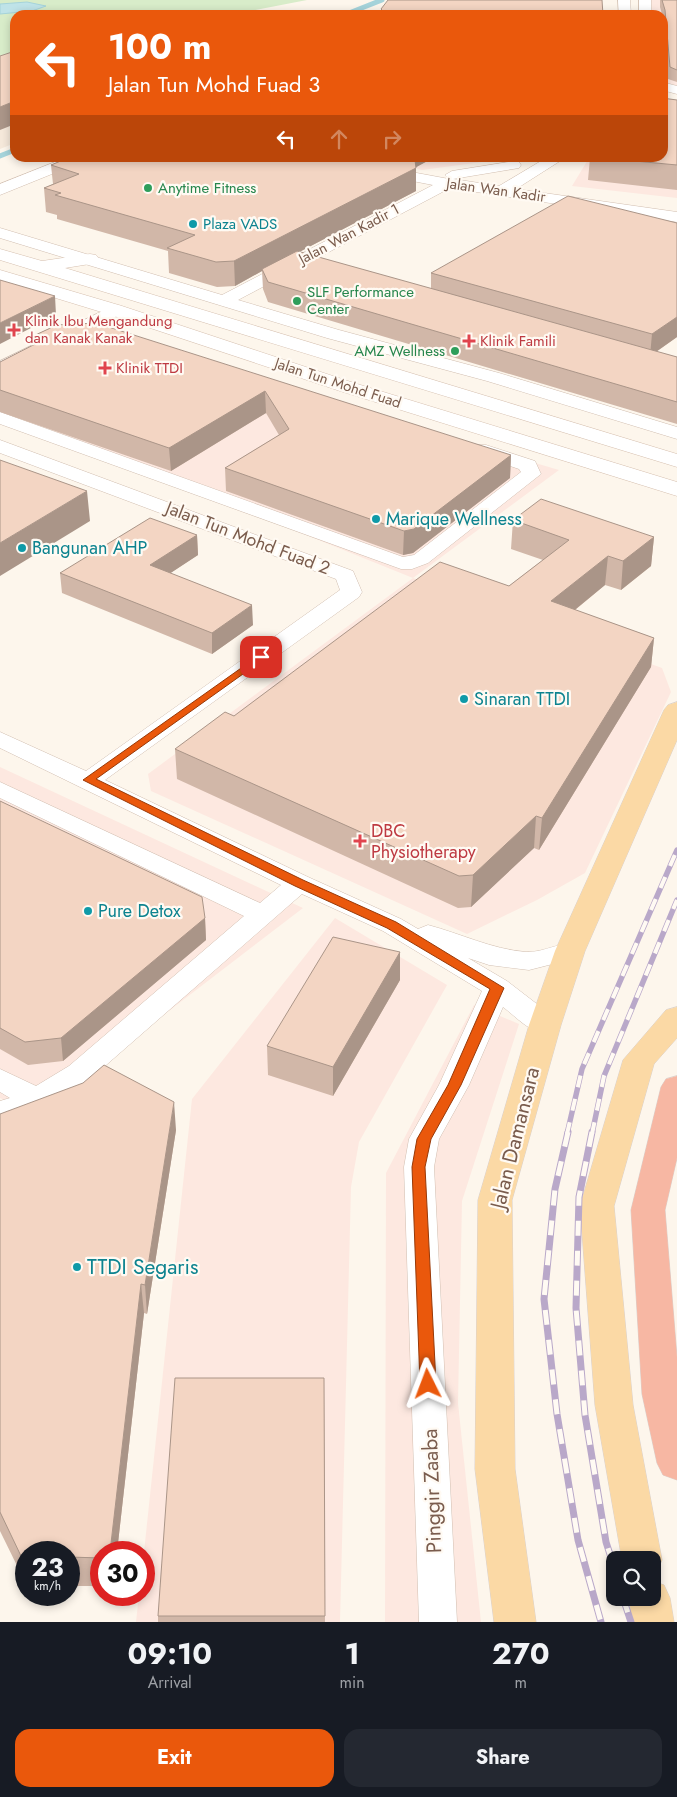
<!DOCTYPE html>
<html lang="en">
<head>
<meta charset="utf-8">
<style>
  :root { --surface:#171b24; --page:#242831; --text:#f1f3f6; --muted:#9ea1a6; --accent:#ea580c }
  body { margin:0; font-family:Jost,sans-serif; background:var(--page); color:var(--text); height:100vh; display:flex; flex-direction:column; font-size:19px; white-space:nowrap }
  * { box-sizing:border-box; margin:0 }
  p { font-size:16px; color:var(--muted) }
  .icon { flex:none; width:28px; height:28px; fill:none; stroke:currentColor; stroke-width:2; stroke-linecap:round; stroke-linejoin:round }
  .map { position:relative; height:1622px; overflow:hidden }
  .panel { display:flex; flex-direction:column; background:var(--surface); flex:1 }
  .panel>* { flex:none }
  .banner { position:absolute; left:10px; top:10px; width:658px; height:152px; border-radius:15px; box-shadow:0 2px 8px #0003; background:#ea580c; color:#fff; overflow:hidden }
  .buttons { position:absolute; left:606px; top:1551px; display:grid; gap:10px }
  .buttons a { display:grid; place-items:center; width:55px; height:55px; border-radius:10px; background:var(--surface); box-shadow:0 2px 8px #0003; font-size:25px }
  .speed { position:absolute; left:15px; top:1541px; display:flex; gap:10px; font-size:25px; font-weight:700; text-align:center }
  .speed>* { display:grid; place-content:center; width:65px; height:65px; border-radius:50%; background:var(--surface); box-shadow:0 2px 8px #0003; line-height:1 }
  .speed small { font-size:12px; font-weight:400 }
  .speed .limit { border:8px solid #d22; background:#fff; color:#111 }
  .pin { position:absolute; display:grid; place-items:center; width:42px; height:42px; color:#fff; margin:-21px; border-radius:10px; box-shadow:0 2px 8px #0006 }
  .me { position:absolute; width:55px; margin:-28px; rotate:357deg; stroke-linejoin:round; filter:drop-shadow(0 0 4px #0008) }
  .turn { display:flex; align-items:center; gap:18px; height:105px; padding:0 15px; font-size:22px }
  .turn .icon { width:65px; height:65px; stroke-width:2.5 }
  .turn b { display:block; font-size:35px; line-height:42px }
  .lanes { display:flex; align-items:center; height:48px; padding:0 15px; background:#0003; justify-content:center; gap:25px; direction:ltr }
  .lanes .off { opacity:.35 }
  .eta { display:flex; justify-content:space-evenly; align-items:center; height:85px; text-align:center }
  .eta b { font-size:30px; font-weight:700; line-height:35px }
  .button { display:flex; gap:10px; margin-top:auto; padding:10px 15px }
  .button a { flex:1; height:58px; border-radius:15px; background:var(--accent); color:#fff; font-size:20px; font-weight:700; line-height:58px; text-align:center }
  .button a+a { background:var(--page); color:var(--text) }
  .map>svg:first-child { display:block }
</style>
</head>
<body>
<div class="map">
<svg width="677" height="1622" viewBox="0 0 677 1622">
  <rect width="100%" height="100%" fill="#fdf6ec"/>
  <path fill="#f5e8da" d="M15 57V143L0 149V60Z"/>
  <path fill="#fde8e0" d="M651 0H677V87L663 83 662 15H652Z
    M677 121V198L572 186 589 158H662Z
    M370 158H512L422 170Z
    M88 332 559 470 413 578 662 668 671 692 585 873 537 900 467 934 151 791 148 774 413 578 0 412V376Z
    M0 767 303 908 32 1116 0 1098Z
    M335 918 447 985 359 1142 351 1187 340 1622H136L139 1595H144V1552L192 1099Z
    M474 1005 519 1024 462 1201 458 1403 481 1622H385L386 1173Z"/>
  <path fill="#d8ecc9" d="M0 0H307L230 15H15V57L0 60Z"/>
  <path fill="#bfe3e8" stroke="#a5d3da" d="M27 2 46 6 32 11 0 14V4Z"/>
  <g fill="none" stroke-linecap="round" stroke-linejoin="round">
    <path stroke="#a5d3da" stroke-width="5" d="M344 15 382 0
      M0 156 15 150"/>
    <defs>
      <path id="minor" d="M618 0H630L631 15H619Z
        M639 0H651V15H639Z
        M662 82 677 86V94L662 90Z
        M308 158H336L449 179 445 175 452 171 514 161 519 162 521 165 519 168 453 179 499 186 546 158H562L560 161 516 189 677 212V222L450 188 238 300 339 330 499 373 677 427V439L487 381 327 338 0 238V228L222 295 433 185 315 162Z
        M115 305 121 306 123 310 121 314 0 373V361Z
        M0 412 403 557 414 555 521 472 519 469 472 453 469 449 472 445H486L535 461 541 474 428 563 412 569H401L0 424Z
        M0 440 353 571 362 592 359 597 105 780 308 877 401 919 418 929 428 925C462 934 491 949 526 952 545 953 561 940 580 945L584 951 580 957 529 970 489 965 468 958 507 981 555 1018 559 1025 555 1032C534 1038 519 1019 503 1007L469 1085 439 1139 434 1167 457 1622H419L404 1167 409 1139 439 1085 482 991 383 931 302 894 89 1080 46 1106 0 1124V1101L10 1098 0 1092V1069L36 1086 69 1066 244 916 0 798V782L260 903 281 885 0 748V732L86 771 340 590 336 579 0 453Z"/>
      <path id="tertiary" d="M65 158H86L84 161 0 195V184Z"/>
      <path id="secondary" d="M0 249 42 261 90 254 96 255 99 259 96 263 65 268 677 454V467L0 260Z
        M0 270 122 306 354 383 677 482V496L340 391 108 314 0 281Z"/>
      <path id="primary" d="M677 702V740L585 951 561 1025 512 1200 515 1469 536 1622H494L475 1469 478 1200 529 1025 555 951 664 710 668 705Z
        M677 1007V1038L654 1064 614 1206 633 1405 662 1560 656 1573 652 1574V1560H622L595 1405 580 1206 623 1060 666 1010Z
        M652 1581 664 1585 670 1598 674 1622H632L629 1598H652Z"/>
      <path id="motorway" d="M677 1076V1158L665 1210 677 1357V1480L663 1475 657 1463 642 1394 631 1210 661 1087 666 1079Z"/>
    </defs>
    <use href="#minor" stroke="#d1beb0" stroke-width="1"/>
    <use href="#tertiary" stroke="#d1beb0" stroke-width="1"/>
    <use href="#secondary" stroke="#d6c0b0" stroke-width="1"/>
    <use href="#primary" stroke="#dad1cd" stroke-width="1"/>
    <use href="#motorway" stroke="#dad1cd" stroke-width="1"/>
    <use href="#minor" fill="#fff" fill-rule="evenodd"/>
    <use href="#tertiary" fill="#fff" fill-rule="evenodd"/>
    <use href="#secondary" fill="#fff" fill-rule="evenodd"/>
    <use href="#primary" fill="#fbd9a5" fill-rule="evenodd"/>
    <use href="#motorway" fill="#f7b7a3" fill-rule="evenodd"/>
    <defs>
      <path id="rail-far1" d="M567 1134 582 1069 677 850
        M592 1134 604 1076 677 900"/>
      <path id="rail" d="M568 1132 555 1189 544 1299 557 1414 578 1540 601 1622
        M592 1132 579 1197 576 1308 585 1415 606 1542 615 1570
        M623 1598 631 1622"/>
    </defs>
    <use href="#rail-far1" stroke="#b9a8c9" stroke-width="5.5"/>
    <use href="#rail" stroke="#b9a8c9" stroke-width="7"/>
    <use href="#rail-far1" stroke="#fffaf3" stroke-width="4" stroke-dasharray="12" stroke-linecap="butt"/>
    <use href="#rail" stroke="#fffaf3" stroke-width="5" stroke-dasharray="15" stroke-linecap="butt"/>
  </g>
  <path fill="#d1b7a8" d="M660 0H677V82L668 79 664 21 660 7Z
    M381 9 603 15H381Z
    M677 100V190L588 180 590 158H662Z
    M68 158H433L416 167V191L299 252 431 289V273L677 223V337L656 352 677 357V424L268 302 263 289 262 271 235 286 217 287 169 273 168 251 57 219V215L46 212 44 188 53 184 51 165Z
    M478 158H500L490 160Z
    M57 325 511 455 510 478 413 553 403 555 226 491 225 468 279 435 266 413 171 471 0 412V362L32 346 31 337Z
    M513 520 654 537 651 566 621 590 605 585 575 610 654 638 651 667 539 850 534 848 471 907 458 908 177 779 175 749 234 716 509 586 543 560 511 549Z
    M197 535 198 555 170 573 253 625 212 654 62 593 60 573Z
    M0 801 205 918 206 940 63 1061 28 1065 0 1049Z
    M400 952V980L333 1096 268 1075 267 1046Z
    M0 1114 176 1130 147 1314 144 1313 117 1552H101V1586H69V1552H26V1584L0 1531Z
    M324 1378 325 1622H158V1616Z"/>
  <path fill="#aa9588" d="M15 101V124L0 130V107Z
    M412 158H433L411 170Z
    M490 158H500L490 160Z
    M416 168V191L263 271 262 269V271L235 286 234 261Z
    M55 296 56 315 0 344V323Z
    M677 317V337L650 356 652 334Z
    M265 391 266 413 171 471 169 448Z
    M511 455 510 478 413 553 403 555 404 531Z
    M87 491 90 521 0 576V543Z
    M197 535 198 555 151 586 150 565Z
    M654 537 651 566 621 590 623 561Z
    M608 556 605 585 549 631 551 601Z
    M252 605 253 625 212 654V633Z
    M654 638 651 667 539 850 542 818Z
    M536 816 534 848 471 907 473 875Z
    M205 918 206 940 63 1061 61 1038Z
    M400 952V980L333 1096V1067Z
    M174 1102 176 1130 147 1314 145 1285Z
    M141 1284 144 1313 117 1552H110Z"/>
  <path fill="#f3d5c3" stroke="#aa9588" d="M388 0H602L603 15H387L381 9Z
    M662 0H677V70L670 67 665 10Z
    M179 12 180 15H172Z
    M15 51V101L0 107V56Z
    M662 98 677 100V165L603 158H662Z
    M68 158H401L415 160 416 168 234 261 216 262 167 248 195 235 55 195 61 193 44 188 79 174 51 165Z
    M568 196 677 223V317L652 334 431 273Z
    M297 251 677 357V402L268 282 262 269Z
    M0 280 55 296 0 323Z
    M96 323 511 455 414 529 404 531 225 468 289 429 265 391 169 448 0 390V362L41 341 31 337 57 325Z
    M0 460 87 491 0 543Z
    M541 499 654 537 623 561 608 556 551 601 654 638 542 818 536 816 473 875 459 876 175 749 225 712 234 716 440 562 509 586 569 540 513 520Z
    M150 518 197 535 150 565 252 605 212 633 60 573Z
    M0 801 202 897 205 918 61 1038 25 1042 0 1028Z
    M333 937 400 952 333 1067 267 1046Z
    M104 1065 174 1102 145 1285 141 1284 110 1552H101V1558L69 1557V1552H26V1556H21L0 1512V1114L83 1083Z
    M175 1378H324L325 1616H158Z"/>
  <path fill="#ea580c" stroke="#983908" d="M261 654 266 657 264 659 96 779 303 880 396 922 504 988 461 1085 431 1139 425 1167 436 1384 433 1389 428 1391 422 1389 420 1384 412 1167 417 1139 448 1085 490 989 387 928 295 886 83 780Z"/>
  <g fill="#2e9e5b" stroke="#fffaf3" stroke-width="2">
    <circle cx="148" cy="188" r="5"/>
    <circle cx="297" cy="301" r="5"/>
    <circle cx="455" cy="351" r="5"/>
  </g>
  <g fill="#0f9aa8" stroke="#fffaf3" stroke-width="2">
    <circle cx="193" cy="224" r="5"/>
    <circle cx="376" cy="519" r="5"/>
    <circle cx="22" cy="548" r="5"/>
    <circle cx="464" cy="699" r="5"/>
    <circle cx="88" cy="911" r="5"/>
    <circle cx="77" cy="1267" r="5"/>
  </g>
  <g fill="#e0444e" stroke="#fffaf3" stroke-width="2">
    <path d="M11.5 322.5h5v5h5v5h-5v5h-5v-5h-5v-5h5z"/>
    <path d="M466.5 333.5h5v5h5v5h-5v5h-5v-5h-5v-5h5z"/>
    <path d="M102.5 360.5h5v5h5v5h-5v5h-5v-5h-5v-5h5z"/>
    <path d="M357.5 833.5h5v5h5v5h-5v5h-5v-5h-5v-5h5z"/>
  </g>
  <g text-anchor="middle" stroke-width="4.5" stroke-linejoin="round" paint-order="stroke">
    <g font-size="15" fill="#27864d" stroke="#fffaf3" text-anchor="start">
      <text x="158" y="193">Anytime Fitness</text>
      <text x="307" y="297">SLF Performance<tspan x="307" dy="17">Center</tspan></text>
      <text x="445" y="356" text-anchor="end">AMZ Wellness</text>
    </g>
    <g font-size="15" fill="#7a5c4d" stroke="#fffaf3">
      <text transform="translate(496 190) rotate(8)" y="5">Jalan Wan Kadir</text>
      <text transform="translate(349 234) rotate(-28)" y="5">Jalan Wan Kadir 1</text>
      <text transform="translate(338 383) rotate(18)" y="5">Jalan Tun Mohd Fuad</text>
    </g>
    <g font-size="15" fill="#0d838f" stroke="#fffaf3" text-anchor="start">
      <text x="203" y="229">Plaza VADS</text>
    </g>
    <g font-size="15" fill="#be3a42" stroke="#fffaf3" text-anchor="start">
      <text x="25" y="326">Klinik Ibu Mengandung<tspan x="25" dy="17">dan Kanak Kanak</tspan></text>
      <text x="480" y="346">Klinik Famili</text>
      <text x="116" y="373">Klinik TTDI</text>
    </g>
    <g font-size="18" fill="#0d838f" stroke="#fffaf3" text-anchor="start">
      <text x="386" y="525">Marique Wellness</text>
      <text x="32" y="554">Bangunan AHP</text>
      <text x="474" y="705">Sinaran TTDI</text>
      <text x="98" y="917">Pure Detox</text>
    </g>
    <g font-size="18" fill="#7a5c4d" stroke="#fffaf3">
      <text transform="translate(248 538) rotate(21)" y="6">Jalan Tun Mohd Fuad 2</text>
    </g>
    <g font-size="18" fill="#be3a42" stroke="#fffaf3" text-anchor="start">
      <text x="371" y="837">DBC<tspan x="371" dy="21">Physiotherapy</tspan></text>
    </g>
    <g font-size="21" fill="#7a5c4d" stroke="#fffaf3">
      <text transform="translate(515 1138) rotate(-76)" y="7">Jalan Damansara</text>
      <text transform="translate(432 1491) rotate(-92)" y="7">Pinggir Zaaba</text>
    </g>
    <g font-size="21" fill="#0d838f" stroke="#fffaf3" text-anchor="start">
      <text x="87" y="1274">TTDI Segaris</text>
    </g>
  </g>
</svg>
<div class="buttons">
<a><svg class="icon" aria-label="search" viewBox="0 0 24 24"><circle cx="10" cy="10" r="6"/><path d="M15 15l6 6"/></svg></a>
</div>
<div class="speed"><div>23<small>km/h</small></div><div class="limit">30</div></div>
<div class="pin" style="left:261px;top:657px;background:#d93025"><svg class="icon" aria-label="arrive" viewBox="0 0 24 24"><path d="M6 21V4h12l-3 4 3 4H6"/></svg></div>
<svg class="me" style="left:428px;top:1384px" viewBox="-20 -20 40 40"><path d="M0-17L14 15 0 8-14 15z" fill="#ea580c" stroke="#fff" stroke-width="4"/></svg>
<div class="banner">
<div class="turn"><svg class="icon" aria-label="left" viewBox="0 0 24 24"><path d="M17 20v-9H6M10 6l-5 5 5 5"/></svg><div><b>100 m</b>Jalan Tun Mohd Fuad 3</div></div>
<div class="lanes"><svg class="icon" aria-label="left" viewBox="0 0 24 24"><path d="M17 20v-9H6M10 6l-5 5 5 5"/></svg><svg class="icon off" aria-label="ahead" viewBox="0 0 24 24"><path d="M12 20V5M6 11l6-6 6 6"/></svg><svg class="icon off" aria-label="right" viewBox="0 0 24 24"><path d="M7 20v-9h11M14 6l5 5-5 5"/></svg></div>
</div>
</div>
<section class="panel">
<div class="eta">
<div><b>09:10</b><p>Arrival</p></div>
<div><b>1</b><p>min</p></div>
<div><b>270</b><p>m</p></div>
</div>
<div class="button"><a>Exit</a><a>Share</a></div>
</section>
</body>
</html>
